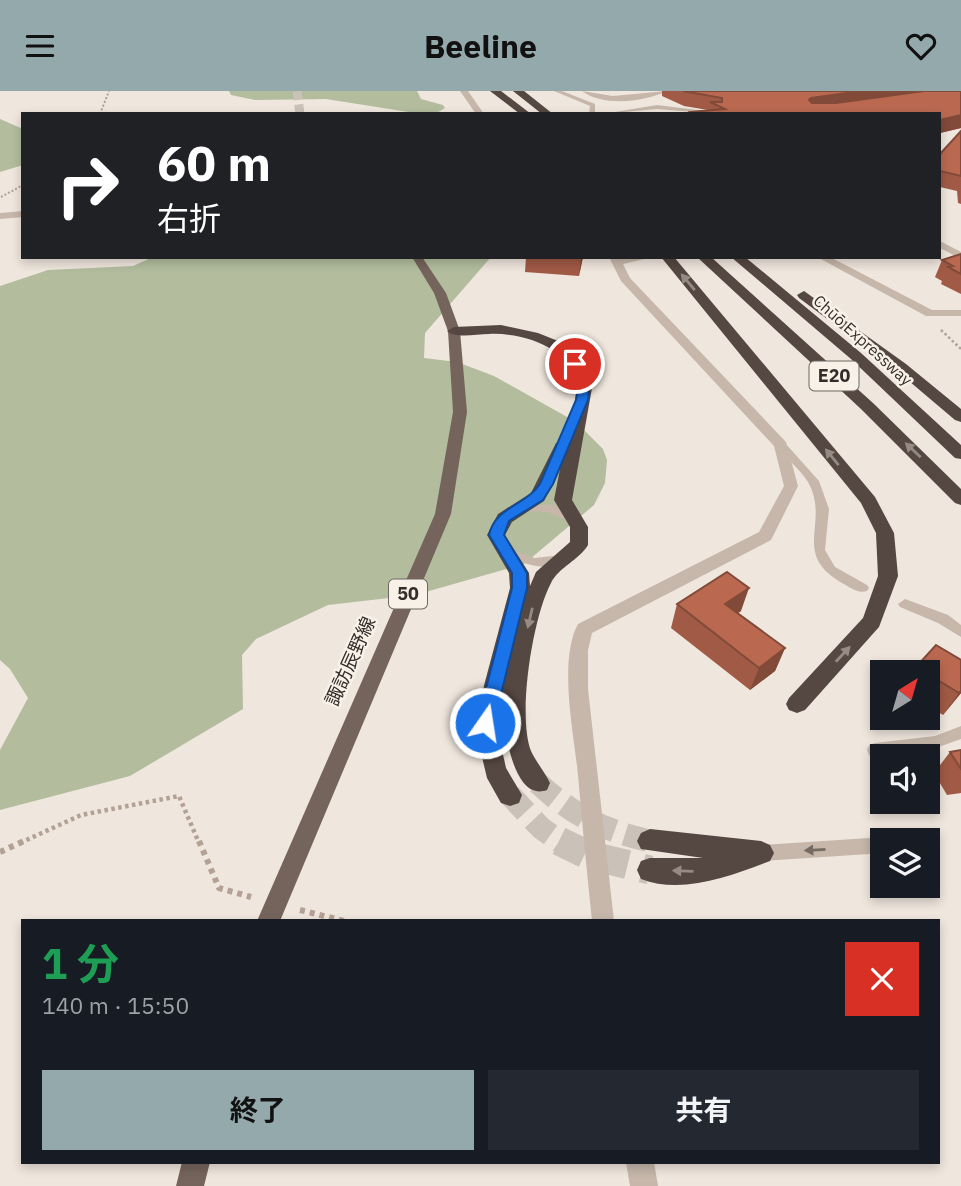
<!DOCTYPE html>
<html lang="ja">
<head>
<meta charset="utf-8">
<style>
  :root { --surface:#171b24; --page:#242831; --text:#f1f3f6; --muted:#9ea1a6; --accent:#94a9ac }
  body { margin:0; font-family:"IBM Plex Sans","Noto Sans JP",sans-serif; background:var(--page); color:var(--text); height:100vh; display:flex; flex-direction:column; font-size:26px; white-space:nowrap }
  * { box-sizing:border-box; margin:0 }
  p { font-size:23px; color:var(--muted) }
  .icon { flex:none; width:38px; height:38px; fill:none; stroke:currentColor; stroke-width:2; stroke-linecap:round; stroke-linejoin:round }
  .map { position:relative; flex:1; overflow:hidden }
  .sheet { position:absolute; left:21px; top:828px; width:919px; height:245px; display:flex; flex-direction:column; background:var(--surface); border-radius:0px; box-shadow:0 4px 10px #0003 }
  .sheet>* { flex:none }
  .guide { position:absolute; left:21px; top:21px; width:920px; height:147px; border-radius:0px; box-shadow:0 4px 10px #0003; background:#202124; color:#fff; overflow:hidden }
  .needle { width:46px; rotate:37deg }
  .tools { position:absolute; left:870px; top:569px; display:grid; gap:14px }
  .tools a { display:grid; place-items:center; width:70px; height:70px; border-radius:0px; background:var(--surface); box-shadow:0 4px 10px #0003; font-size:35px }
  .pin { position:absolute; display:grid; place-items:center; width:60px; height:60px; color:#fff; margin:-30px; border:4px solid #fff; border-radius:50%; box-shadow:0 2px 7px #0007 }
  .me { position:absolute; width:77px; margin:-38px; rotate:13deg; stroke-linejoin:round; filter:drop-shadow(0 0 5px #0008) }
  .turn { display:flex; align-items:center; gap:24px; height:147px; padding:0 21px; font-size:32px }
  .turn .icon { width:91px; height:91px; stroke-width:2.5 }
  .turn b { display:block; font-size:49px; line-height:60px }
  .round { display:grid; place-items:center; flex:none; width:74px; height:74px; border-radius:0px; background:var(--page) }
  .head { display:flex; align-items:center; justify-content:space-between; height:119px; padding:0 21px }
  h1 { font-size:42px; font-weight:700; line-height:52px; color:#1e9e55 }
  .primary-button { display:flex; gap:14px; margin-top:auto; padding:14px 21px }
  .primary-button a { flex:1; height:80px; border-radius:0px; background:var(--accent); color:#111; font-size:28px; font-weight:700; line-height:80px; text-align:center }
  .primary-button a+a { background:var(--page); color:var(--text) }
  header { display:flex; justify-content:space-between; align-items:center; height:91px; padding:0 21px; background:var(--accent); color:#111; font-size:32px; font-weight:700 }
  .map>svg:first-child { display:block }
</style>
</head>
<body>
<header><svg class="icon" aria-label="menu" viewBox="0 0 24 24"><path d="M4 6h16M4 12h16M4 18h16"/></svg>Beeline<svg class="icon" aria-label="heart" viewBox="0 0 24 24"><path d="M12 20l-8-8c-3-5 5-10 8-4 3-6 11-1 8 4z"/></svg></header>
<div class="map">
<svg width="961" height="1095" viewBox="0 0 961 1095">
  <rect width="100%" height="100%" fill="#efe6dd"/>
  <path fill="#b3bd9e" d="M229 0H417L421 8 443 14 445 17 435 23H421L326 8 255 9 231 4Z
    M0 28 23 38V74L0 81Z
    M153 166H491L425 242 424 267 457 271 494 285 576 331 603 358 607 369 605 392 594 414 524 473 415 504 328 514 256 548 242 564 243 618 130 685 0 719V659L28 607 10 578 0 569V195L48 179 133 175Z"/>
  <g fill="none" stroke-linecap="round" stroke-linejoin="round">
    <path stroke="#cac1b9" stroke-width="9" stroke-dasharray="9 4.5" stroke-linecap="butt" d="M297 0 300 23"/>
    <path stroke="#cac1b9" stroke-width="23" stroke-dasharray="23 11" stroke-linecap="butt" d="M538 692C572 724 605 740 650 750
      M510 704 541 737 562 752"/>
    <path stroke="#cac1b9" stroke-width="29" stroke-dasharray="29 15" stroke-linecap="butt" d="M559 750 588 764 650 779"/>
    <path stroke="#b2a194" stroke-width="2" stroke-dasharray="2 2" stroke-linecap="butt" d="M100 23 109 0
      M1 106 23 94"/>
    <path stroke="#b2a194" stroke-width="2.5" stroke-dasharray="2.5 2.5" stroke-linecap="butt" d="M941 239 961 258"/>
    <path stroke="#b2a194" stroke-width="4.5" stroke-dasharray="3.5 3.5" stroke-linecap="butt" d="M20 752 81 724 179 705 199 752"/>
    <path stroke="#b2a194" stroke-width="6" stroke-dasharray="5 5" stroke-linecap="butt" d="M199 750 219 797 251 806
      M0 761 24 750
      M300 819 344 830"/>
    <path fill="#c6b7aa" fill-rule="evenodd" d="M554 0H562L595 13V23H589L590 15Z
      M781 351 785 352 819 390 829 418 825 459 835 476 867 494 869 497 867 500C857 503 850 496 842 492 790 462 831 432 808 391 800 378 785 366 775 354Z
      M524 413 554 414 578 428 572 432 548 421 520 420 518 417Z
      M508 458 535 467 562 464 568 468C552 484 522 472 503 465L502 462 503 459Z
      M905 508 948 524 961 534V546L938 532 900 516 898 513Z
      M961 635V648L936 657 875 666 869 664 867 659 869 654 875 652 935 645Z
      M869 747 875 749 878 755 875 761 869 763 761 770 755 768 752 762 755 756 761 754Z"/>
    <path fill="#c6b7aa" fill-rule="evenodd" d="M460 0H468L484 23H476Z
      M582 0 613 5 667 0C645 11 603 16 582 0Z
      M657 14 714 21 718 23 657 18 603 23Z
      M23 120V126L0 128V122Z
      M940 150 961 161V168L940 157Z
      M609 166H653L623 173 630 187 786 351 798 395 771 449 592 542 588 559V598L614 830H592C587 781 582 732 578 684 574 643 558 570 578 533L759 441 784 395 774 355 621 190Z
      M817 166H830L932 219H961V225H926Z
      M626 1071H654L658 1095H630Z"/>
    <path fill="#75645b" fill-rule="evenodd" d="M412 166H422L446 202 460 240 467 321 451 423 280 830H257L435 423 453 321 448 240 434 202Z
      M182 1071H210L204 1095H176Z"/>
    <path fill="#554741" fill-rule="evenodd" d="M490 0H501L531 23H520Z
      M513 0H524L553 23H542Z
      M661 166H674L875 406 894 442 898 485 879 536 805 619 797 622 789 619 786 613 789 607 863 527 878 485 876 442 861 412Z
      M697 166H711L873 312 961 398V414L955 412 861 318Z
      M731 166H745L861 262 961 354V368L955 367 851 268Z
      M804 200 906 273 961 318V331L955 329 896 279 799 207 797 204Z
      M501 234 538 242 563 252 582 273 592 297 572 409 588 436V454C579 469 559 476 551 492 533 525 517 624 531 660 536 671 545 681 550 692L547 699C512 712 503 632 502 609L496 632 506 677 522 704 519 712 510 715 501 712 487 687 474 632 510 497 509 482 487 444 498 423 531 402 556 352H565C569 335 576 315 576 298 576 257 522 241 489 243 476 243 456 248 447 240L454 236ZM560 378 554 409 570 436V451L536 481 530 495 529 482 505 444 512 431 544 410Z
      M650 738 761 750 770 754 774 762 770 770C731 785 682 804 641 788L637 779 641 770 650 767H703L641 758 637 750 641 742Z"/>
  </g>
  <path fill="#a05a45" d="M662 0H961V37L940 42V23H689L690 21 708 19 684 15 662 5Z
    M961 40V113L958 112 957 100 940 96V63Z
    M961 163V203L941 193 942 190 935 186 942 169Z
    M526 166H583L579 185 525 181Z
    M677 513 741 520 738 522 785 557 775 580 750 599 671 537Z
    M936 554 961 569V602L943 624 928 615V581H913Z
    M961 659V702L947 704 934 682 950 661Z"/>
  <path fill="#824a38" d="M862 0H956L808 20 809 9 811 7Z
    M961 24V37L940 42V29Z
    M581 166H583L579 185Z
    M749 497 741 520 718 536 725 513Z
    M785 557 775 580 750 599 759 577Z
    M961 600V602L943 624 959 602Z"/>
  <path fill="#ba6950" stroke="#824a38" stroke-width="2" d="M683 0H862L811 7 809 9 812 12H836L924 0H961V24L940 29V23H692L690 21 725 18 710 11H722V7Z
    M961 40V85L940 80V63Z
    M961 163V183L948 176 953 175 942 169Z
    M727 481 749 497 725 513 785 557 759 577 677 513Z
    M936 554 961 569V600L959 602 928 583V581H924L916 576Z
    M961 659V678L950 661Z"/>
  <defs><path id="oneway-solid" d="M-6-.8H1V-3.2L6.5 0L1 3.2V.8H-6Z" transform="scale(1.75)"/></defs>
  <g fill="#968b84">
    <use href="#oneway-solid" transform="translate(688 191) rotate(-130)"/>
    <use href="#oneway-solid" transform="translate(913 359) rotate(-137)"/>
    <use href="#oneway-solid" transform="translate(832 366) rotate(-129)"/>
    <use href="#oneway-solid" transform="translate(530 527) rotate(103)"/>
    <use href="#oneway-solid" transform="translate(843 563) rotate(-47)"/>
    <use href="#oneway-solid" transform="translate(683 780) rotate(-178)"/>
  </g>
  <use fill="#766b63" href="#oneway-solid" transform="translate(815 759) rotate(177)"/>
  <path fill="#1a73e8" stroke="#114b97" stroke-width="2" d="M575 270C587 276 590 296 588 309L553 393 543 409 509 430 504 444 527 482V497L494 632 492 637H479L477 632 512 497V482L489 444C495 416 525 415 540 393L576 309 578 298 569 273Z"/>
  <g text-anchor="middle" stroke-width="5" stroke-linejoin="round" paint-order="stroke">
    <g font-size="16" fill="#342c29" stroke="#f8f1e8">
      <text transform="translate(863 249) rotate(42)" y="6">Chūō Expressway</text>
    </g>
    <g fill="#f8f1e8" stroke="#6f6762" stroke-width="2">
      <rect x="809.5" y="270.5" width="49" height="29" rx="5"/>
      <rect x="389" y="488.5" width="38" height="29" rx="5"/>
    </g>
    <g font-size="18" font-weight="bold" fill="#342c29">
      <text x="834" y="291">E20</text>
      <text x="408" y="509">50</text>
    </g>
    <g font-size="19" fill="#342c29" stroke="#f8f1e8">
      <text transform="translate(350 570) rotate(-66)" y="7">諏訪辰野線</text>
    </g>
  </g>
</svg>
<div class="tools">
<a><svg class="needle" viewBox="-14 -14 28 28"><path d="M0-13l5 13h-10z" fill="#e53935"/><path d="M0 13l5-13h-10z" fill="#9ea1a6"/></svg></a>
<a><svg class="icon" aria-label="sound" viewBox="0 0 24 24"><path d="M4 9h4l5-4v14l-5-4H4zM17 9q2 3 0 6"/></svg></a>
<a><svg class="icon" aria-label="layers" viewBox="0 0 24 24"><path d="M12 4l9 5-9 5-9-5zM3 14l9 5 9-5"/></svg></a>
</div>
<div class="pin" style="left:575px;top:273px;background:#d93025"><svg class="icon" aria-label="arrive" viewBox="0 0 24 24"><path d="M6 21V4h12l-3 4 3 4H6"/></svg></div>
<svg class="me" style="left:485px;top:632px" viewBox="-20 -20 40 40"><circle r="17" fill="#1a73e8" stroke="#fff" stroke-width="3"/><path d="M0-11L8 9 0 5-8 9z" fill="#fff"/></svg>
<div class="guide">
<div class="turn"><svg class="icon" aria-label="right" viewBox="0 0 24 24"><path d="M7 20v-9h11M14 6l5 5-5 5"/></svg><div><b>60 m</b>右折</div></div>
</div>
<section class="sheet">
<div class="head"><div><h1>1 分</h1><p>140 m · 15:50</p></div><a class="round" style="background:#d93025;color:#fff"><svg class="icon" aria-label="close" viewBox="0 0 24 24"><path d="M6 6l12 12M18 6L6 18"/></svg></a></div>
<div class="primary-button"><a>終了</a><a>共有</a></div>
</section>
</div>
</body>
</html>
